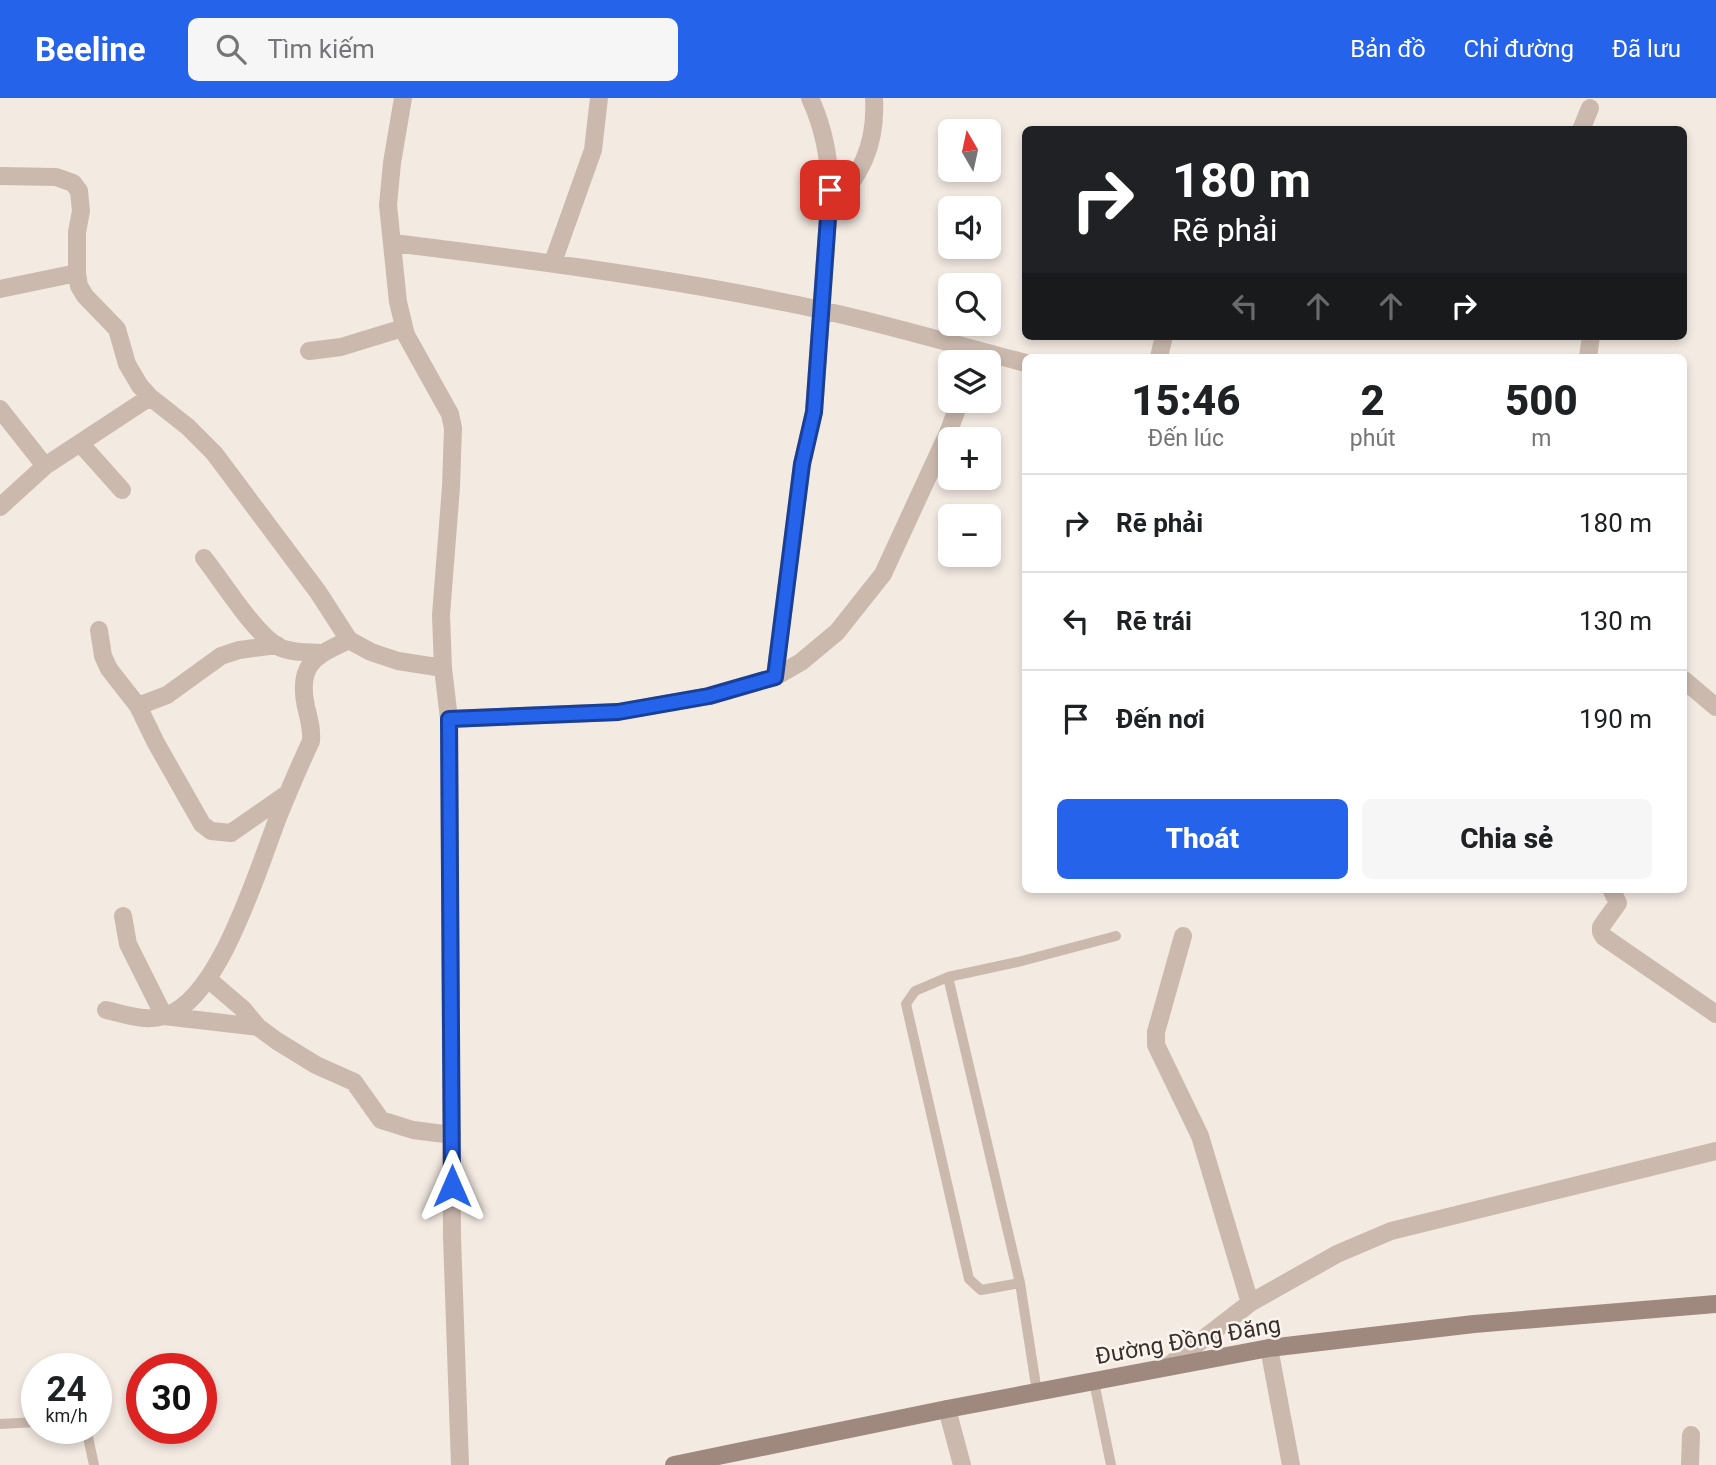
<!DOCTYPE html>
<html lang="vi">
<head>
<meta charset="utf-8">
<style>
  :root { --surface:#fff; --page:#f6f6f6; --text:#202124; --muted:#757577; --line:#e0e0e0; --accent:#2563eb }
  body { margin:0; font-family:Roboto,sans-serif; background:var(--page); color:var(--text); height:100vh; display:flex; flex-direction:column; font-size:26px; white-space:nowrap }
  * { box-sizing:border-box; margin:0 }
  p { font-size:23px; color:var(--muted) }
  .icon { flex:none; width:38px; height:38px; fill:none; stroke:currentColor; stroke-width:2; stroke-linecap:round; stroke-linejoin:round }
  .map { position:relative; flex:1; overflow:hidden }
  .panel { position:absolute; left:1022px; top:256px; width:665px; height:539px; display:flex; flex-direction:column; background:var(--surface); border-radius:10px; box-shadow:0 4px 10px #0003 }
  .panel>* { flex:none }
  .top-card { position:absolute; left:1022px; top:28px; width:665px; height:214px; border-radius:10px; box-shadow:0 4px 10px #0003; background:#202124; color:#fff; overflow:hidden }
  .needle { width:46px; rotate:351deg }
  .buttons { position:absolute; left:938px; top:21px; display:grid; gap:14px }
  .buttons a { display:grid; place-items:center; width:63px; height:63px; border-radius:10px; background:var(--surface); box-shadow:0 4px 10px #0003; font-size:35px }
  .speed { position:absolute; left:21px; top:1255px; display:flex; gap:14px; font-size:35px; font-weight:700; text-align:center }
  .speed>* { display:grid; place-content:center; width:91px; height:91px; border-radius:50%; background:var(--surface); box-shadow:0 4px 10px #0003; line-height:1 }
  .speed small { font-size:18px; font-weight:400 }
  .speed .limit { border:10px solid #d22; background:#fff; color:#111 }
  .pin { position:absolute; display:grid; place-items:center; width:60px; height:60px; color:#fff; margin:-30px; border-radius:14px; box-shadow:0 4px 10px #0006 }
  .me { position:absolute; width:77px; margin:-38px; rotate:0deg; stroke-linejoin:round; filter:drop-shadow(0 0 5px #0008) }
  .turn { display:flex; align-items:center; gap:24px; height:147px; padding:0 35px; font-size:32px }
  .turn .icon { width:91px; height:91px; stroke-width:2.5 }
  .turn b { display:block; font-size:49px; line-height:60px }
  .lanes { display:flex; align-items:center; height:66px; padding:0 35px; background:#0003; justify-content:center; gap:35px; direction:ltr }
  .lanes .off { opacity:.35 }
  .eta { display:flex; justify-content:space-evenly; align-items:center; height:119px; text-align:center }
  .eta b { font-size:42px; font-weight:800; line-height:49px }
  .action { display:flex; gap:14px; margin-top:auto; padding:14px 35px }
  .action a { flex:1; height:80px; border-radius:10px; background:var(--accent); color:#fff; font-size:28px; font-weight:800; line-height:80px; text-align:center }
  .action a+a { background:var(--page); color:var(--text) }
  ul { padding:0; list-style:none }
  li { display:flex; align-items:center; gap:21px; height:98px; padding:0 35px; border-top:2px solid var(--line) }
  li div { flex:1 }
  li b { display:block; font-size:26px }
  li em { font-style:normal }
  header { display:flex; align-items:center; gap:42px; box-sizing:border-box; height:98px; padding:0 35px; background:var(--accent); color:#fff }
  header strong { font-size:33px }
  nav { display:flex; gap:38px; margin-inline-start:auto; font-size:24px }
  .search { width:490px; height:63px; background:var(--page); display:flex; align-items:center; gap:18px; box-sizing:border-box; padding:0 24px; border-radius:10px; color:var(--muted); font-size:26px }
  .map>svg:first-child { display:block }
</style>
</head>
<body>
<header>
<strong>Beeline</strong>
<div class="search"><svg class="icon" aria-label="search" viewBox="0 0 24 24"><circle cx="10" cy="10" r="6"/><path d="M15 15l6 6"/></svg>Tìm kiếm</div>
<nav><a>Bản đồ</a><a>Chỉ đường</a><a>Đã lưu</a></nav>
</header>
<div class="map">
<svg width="1716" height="1367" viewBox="0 0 1716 1367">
  <rect width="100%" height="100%" fill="#f3eae2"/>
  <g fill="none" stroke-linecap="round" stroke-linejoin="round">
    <path stroke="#cbb9ae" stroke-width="10" d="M948 879 915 893 906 906 969 1181 981 1192 1020 1185
      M1094 1284 1111 1367
      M1037 1294 1020 1185 948 879 1018 864 1116 838
      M0 1326 37 1324
      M86 1330 94 1367"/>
    <path stroke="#cbb9ae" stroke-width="18" d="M403 0 392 65 388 107 398 204 406 237 450 316 453 330 451 389 441 517 443 570 449 621 452 1139 460 1367
      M1581 32 1590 10
      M0 78 56 79 73 85 79 93 81 113 77 134V175L79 188 85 198 117 231 127 266 140 288 150 299 188 329 214 355 318 494 349 542 371 554 398 563 443 570
      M828 117C858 77 877 53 874 0
      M393 145C523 161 654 178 783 204 865 220 945 244 1026 265
      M553 164 593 52 599 0
      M0 191 77 175
      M309 253 341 249 403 230
      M1159 259 1164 238
      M1588 259 1591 238
      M0 311 45 368
      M80 345 122 392
      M0 409 45 368 150 299
      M204 460C223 484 253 533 277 548 289 555 307 554 320 555
      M99 532 103 558 109 571 138 608 156 645 202 726 211 733 231 735 287 696
      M775 579 802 366 814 314 830 92C829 58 824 31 810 0
      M1684 582 1716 609
      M138 608 167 597 221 558 239 552 277 547
      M449 621 618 614 709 598 775 579 801 564 837 534 883 476 948 335 960 303
      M1611 791 1618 805 1601 829V834L1604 839 1716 916
      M123 818 128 846 164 918 258 929
      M1183 838 1156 934V947L1200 1038 1250 1205
      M208 881 243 911 258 929 277 943 316 967 354 984 381 1022 413 1032 452 1037
      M106 912C124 916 145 924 164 918 220 903 259 767 279 717 289 692 300 667 311 643 312 631 309 620 306 609 297 567 314 558 349 542
      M1269 1250 1291 1367
      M1167 1269 1250 1205 1337 1156 1391 1133 1716 1053
      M947 1311 962 1367
      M1690 1367 1691 1337"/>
    <path stroke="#9f897f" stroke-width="18" d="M674 1367 947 1311 1269 1250 1474 1226 1716 1206"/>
  </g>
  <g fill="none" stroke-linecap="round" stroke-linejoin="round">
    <defs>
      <path id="route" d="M452 1088 449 621 618 614 709 598 775 579 802 366 814 314 830 92"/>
    </defs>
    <use href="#route" stroke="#184099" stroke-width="18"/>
    <use href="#route" stroke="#2563eb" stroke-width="12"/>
  </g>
  <g text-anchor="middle" stroke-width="5" stroke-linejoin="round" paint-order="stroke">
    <g font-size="23" fill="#3a2f2c" stroke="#faf4ee">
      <text transform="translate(1188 1242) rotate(-10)" y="8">Đường Đồng Đăng</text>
    </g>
  </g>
</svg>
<div class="buttons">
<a><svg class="needle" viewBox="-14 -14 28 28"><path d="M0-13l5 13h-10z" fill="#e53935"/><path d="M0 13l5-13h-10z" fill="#757577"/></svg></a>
<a><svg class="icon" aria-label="sound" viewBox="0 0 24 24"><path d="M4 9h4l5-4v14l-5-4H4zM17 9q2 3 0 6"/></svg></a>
<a><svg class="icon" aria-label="search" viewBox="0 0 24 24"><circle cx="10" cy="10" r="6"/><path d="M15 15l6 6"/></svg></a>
<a><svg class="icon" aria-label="layers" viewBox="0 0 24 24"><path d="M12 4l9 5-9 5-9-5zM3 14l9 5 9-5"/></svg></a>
<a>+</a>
<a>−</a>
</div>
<div class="speed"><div>24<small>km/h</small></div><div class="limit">30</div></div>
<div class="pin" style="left:830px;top:92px;background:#d93025"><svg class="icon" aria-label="arrive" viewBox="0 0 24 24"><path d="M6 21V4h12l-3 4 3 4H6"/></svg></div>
<svg class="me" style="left:452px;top:1088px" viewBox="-20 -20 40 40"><path d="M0-17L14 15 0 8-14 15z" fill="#2563eb" stroke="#fff" stroke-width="4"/></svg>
<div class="top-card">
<div class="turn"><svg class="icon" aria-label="right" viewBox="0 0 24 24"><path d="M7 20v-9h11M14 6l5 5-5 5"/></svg><div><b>180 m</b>Rẽ phải</div></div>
<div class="lanes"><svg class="icon off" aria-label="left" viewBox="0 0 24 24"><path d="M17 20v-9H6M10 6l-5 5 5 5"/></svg><svg class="icon off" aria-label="ahead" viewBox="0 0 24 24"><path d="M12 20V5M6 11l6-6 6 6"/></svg><svg class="icon off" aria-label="ahead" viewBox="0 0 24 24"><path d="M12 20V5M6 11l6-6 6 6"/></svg><svg class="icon" aria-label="right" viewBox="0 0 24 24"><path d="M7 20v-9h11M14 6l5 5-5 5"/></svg></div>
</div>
<section class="panel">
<div class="eta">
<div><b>15:46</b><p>Đến lúc</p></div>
<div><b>2</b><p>phút</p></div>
<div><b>500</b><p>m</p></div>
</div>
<ul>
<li><svg class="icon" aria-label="right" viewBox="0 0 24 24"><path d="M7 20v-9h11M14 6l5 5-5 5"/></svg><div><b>Rẽ phải</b></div><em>180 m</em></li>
<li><svg class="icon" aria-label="left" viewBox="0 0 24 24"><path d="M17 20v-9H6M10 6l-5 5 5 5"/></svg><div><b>Rẽ trái</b></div><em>130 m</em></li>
<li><svg class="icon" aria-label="arrive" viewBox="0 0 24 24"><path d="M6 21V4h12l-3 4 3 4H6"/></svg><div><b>Đến nơi</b></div><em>190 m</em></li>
</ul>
<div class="action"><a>Thoát</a><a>Chia sẻ</a></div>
</section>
</div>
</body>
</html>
